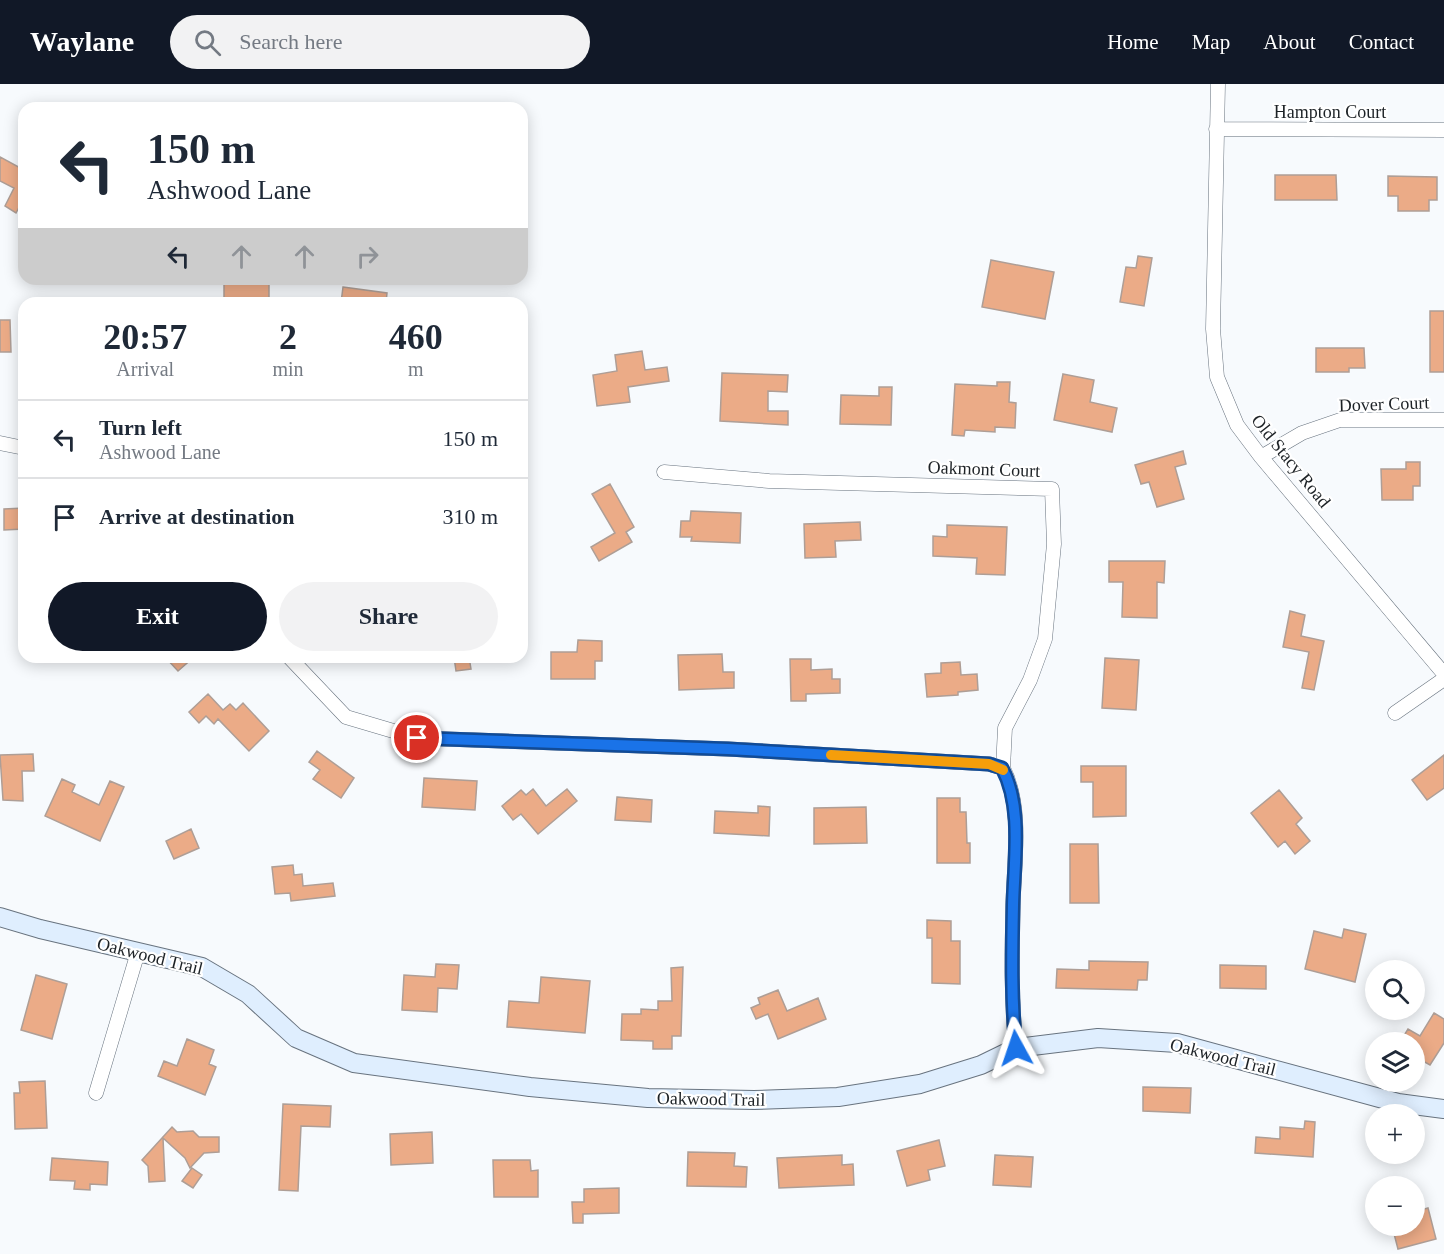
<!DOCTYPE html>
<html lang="en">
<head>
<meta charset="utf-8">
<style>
  :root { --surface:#fff; --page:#f2f2f3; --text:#1f2937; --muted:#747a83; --line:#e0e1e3; --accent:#111827 }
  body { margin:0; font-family:Georgia,serif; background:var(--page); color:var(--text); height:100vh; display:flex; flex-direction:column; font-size:22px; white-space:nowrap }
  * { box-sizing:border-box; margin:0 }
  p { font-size:20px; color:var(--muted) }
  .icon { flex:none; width:33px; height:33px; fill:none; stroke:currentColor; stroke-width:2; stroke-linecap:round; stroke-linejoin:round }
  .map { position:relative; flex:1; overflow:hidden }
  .drawer { position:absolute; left:18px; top:213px; width:510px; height:366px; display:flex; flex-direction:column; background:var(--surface); border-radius:18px; box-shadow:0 3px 15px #0003 }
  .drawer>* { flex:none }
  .banner { position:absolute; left:18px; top:18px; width:510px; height:183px; border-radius:18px; box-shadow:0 3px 15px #0003; background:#fff; color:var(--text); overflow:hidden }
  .tools { position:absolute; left:1365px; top:876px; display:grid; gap:12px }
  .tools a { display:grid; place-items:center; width:60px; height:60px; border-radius:50%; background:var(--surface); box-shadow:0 3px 15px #0003; font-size:30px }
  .pin { position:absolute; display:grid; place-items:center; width:51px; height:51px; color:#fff; margin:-26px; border:3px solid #fff; border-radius:50%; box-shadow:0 2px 6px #0007 }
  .me { position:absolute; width:66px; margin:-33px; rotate:355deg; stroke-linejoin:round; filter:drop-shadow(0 0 4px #0008) }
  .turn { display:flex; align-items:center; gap:21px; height:126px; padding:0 30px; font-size:27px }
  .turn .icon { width:78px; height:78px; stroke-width:2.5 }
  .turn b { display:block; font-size:42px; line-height:51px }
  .lanes { display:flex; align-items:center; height:57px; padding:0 30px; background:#0003; justify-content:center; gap:30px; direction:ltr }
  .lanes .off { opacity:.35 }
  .eta { display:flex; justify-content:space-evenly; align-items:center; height:102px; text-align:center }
  .eta b { font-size:36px; font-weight:700; line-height:42px }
  .cta { display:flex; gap:12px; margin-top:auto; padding:12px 30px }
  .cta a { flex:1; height:69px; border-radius:36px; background:var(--accent); color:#fff; font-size:24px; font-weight:700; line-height:69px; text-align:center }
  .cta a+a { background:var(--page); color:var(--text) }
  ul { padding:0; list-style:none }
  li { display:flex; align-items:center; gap:18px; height:78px; padding:0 30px; border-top:2px solid var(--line) }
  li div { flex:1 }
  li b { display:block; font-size:22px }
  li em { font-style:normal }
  header { display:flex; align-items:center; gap:36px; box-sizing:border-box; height:84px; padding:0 30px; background:var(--accent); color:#fff }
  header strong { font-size:28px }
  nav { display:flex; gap:33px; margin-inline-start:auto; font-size:21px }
  .search { width:420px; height:54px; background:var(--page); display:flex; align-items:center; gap:15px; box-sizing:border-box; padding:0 21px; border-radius:33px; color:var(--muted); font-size:22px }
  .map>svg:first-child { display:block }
</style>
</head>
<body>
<header>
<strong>Waylane</strong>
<div class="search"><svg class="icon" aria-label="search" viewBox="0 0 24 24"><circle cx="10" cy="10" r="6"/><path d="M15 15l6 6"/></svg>Search here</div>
<nav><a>Home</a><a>Map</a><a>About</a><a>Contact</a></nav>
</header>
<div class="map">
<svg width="1444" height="1170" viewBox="0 0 1444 1170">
  <rect width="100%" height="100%" fill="#f7fafd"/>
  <path fill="#ebab87" stroke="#ae9e96" stroke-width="1.5" d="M0 73 24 86V114L16 129 5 122 14 104 0 97Z
    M1275 91H1336L1337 116H1275Z
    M1388 92 1437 93V116H1429V127H1398V112H1388Z
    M1138 172 1152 174 1144 222 1120 218 1126 183 1136 184Z
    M991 176 1054 188 1045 235 982 223Z
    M224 197H269V218L224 219Z
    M343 203 387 209 386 219H341Z
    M1430 227H1444V288H1430Z
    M0 236H10L11 268H0Z
    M1316 264H1364L1365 284H1349V288H1316Z
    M642 267 645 286 667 283 669 297 628 303 630 318 597 322 593 291 617 287 615 271Z
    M722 289 788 291 787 308 768 307V327H788V341L720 337Z
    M1063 290 1094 296 1090 318 1117 324 1112 348 1054 336Z
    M997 298H1010L1009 318 1016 319 1015 344 995 343V348L965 346 964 352 952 351 955 300 997 302Z
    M879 303H892L891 341 840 340 841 311 879 312Z
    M1183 367 1186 380 1175 383 1184 415 1157 423 1149 398 1141 400 1135 381Z
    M1406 378H1420V402H1413V416H1382L1381 385H1406Z
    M610 400 634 443 626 448 632 458 599 477 591 463 615 449 592 410Z
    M24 424V445L4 446V425Z
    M691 427 741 429 740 459 691 457 692 453H680L681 437H690Z
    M860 438 861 456 835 457 836 473 805 474 804 440Z
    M947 441 1007 443 1005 491 976 490 977 474 933 472V452L947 453Z
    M1109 477H1165L1164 499 1157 498V534L1122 533 1123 498H1109Z
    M1290 527 1305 531 1301 552 1324 557 1314 606 1302 604 1309 568 1283 563Z
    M578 556 602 557V577H595V595H551V568H577Z
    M722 570 723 588H734V604L679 606 678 571Z
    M165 573H194L178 587Z
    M454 573H469L471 585 456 587Z
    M1105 574 1139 576 1136 626 1102 624Z
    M790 575H811V586L832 585V595H840V609L806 610V617H791Z
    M960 578 961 591 977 590 978 606 958 608V611L927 613 925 590 941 589V579Z
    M208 610 223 626 230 620 236 626 243 619 269 647 249 667 218 635 214 640 206 632 199 639 189 628Z
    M317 667 354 694 341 714 313 695 320 686 309 678Z
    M33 670 34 687H22L23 717 3 716 0 671Z
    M1444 671V704L1427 716 1412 696Z
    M1081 682H1126V732L1093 733V698H1081Z
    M424 694 477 697 475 726 422 723Z
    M62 695 75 701 72 708 99 721 110 697 124 703 100 757 45 732Z
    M533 705 546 722 567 705 577 717 538 750 521 730 513 736 502 722 521 706 526 711Z
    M1279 706 1302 734 1296 740 1310 757 1295 770 1285 757 1278 763 1251 729Z
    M617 713 652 716 651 738 615 736Z
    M937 714H960V728H966L967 759H970V779H937Z
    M758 722 770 723 769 752 714 749 715 727 758 729Z
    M866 723 867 759 814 760V724Z
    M191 745 199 764 174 775 166 757Z
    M1070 760H1098L1099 819H1070Z
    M293 781 294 791 302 790 303 802 333 799 335 812 291 817 290 809 275 810 272 783Z
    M927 836 951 837V857H960V900L932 899V854H927Z
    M1344 845 1366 850 1355 898 1305 885 1314 847 1342 854Z
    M1089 877 1148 878 1147 896H1138L1137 906 1056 904 1057 885 1089 886Z
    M436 880 459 881 457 905 438 904 437 928 402 926 404 891 435 893Z
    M1220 881 1266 882V905L1220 904Z
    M683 883 681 952H672V965H653V957L621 956 622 930H641V925L658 926V917H672L671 884Z
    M36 891 67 900 52 955 21 946Z
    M541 893 590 897 585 949 507 943 509 917 539 919Z
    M778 906 787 927 818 914 826 935 778 955 768 930 756 935 751 924 760 920 758 914Z
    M1434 929 1444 935V959L1430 981 1414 972V958H1400L1408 945 1420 952Z
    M187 955 214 966 209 980 216 983 205 1011 158 992 164 977 177 982Z
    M45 997 47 1044 15 1045 14 1009H20L19 998Z
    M1143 1003 1191 1004 1190 1029 1143 1027Z
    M283 1020 331 1022 330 1043 301 1042 298 1107 279 1106Z
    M1305 1037 1315 1038 1313 1073 1255 1069 1256 1053 1280 1055V1043L1304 1045Z
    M172 1043 177 1048 193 1047 199 1053H219V1068L204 1069 190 1084 185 1074 163 1054 165 1097 149 1098 148 1082 142 1076Z
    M432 1048 433 1079 391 1081 390 1050Z
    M939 1056 945 1082 928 1086 930 1096 907 1102 897 1067Z
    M688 1068 735 1069 734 1082 747 1083 746 1103 687 1102Z
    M842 1071V1081L853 1080 854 1101 779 1104 777 1074Z
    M995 1071 1033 1073 1031 1103 993 1101Z
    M52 1074 108 1078 107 1101 90 1100V1106L74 1105 75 1097 50 1096Z
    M493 1076H530L531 1087 538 1086V1113H494Z
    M192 1084 202 1091 193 1104 182 1097Z
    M619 1104V1129L583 1130V1139H573L572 1118H584V1105Z
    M1428 1124 1436 1155 1398 1165 1392 1142H1414V1128Z"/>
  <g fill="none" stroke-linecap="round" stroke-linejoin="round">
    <defs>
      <path id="street" d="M1218 0 1213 245 1217 293 1237 341 1261 373 1444 590
        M1216 45 1444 46
        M0 359 24 364
        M1261 373 1302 349 1340 336H1444
        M664 388 769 397 1052 405 1054 460 1045 555 1030 596 1005 644 1003 684
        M289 573 346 633 417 654 728 665 989 680 1003 684C1023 723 1014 778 1013 821 1012 869 1011 916 1016 964
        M1395 629 1444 595
        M96 1009 138 868"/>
      <path id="secondary" d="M0 833 40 845 202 883 248 910 296 954 354 979 530 1003 648 1014 754 1016 838 1013 920 1000 981 981 1016 964 1098 954 1177 959 1398 1019 1444 1025"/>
    </defs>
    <use href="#street" stroke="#68737f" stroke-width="15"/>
    <use href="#secondary" stroke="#68737f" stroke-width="20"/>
    <use href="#street" stroke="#fff" stroke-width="14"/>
    <use href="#secondary" stroke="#dfeefe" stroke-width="18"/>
  </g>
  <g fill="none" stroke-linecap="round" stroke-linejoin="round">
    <defs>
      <path id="route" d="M417 654 728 665 989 680 1002 684C1023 723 1014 778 1013 821 1012 869 1011 916 1016 964"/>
    </defs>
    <use href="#route" stroke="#114b97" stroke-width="15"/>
    <use href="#route" stroke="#1a73e8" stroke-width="10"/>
    <path stroke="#f59e0b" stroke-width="10" d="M831 671 989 680 1003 686"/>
  </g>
  <g text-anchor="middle" stroke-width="4.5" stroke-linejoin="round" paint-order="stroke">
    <g font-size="18" fill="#1d2226" stroke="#fff">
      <text x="1330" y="34">Hampton Court</text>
      <text transform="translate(1384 320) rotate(-2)" y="6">Dover Court</text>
      <text transform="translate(1291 377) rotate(51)" y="6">Old Stacy Road</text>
      <text transform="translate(984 385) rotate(2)" y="6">Oakmont Court</text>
      <text transform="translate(150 872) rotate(14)" y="6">Oakwood Trail</text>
      <text transform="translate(1223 973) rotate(14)" y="6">Oakwood Trail</text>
      <text transform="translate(711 1015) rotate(1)" y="6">Oakwood Trail</text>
    </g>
  </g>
</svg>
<div class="tools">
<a><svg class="icon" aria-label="search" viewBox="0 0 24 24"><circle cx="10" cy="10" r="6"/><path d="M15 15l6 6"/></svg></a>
<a><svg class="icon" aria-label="layers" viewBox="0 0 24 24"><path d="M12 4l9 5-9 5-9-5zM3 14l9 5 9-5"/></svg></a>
<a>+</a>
<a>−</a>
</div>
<div class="pin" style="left:417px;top:654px;background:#d93025"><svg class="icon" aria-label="arrive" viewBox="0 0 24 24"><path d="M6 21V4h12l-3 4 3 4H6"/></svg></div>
<svg class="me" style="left:1016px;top:964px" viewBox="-20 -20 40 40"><path d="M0-17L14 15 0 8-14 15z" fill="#1a73e8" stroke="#fff" stroke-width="4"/></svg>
<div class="banner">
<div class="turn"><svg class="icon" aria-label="left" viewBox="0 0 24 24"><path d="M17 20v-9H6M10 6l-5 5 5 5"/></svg><div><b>150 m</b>Ashwood Lane</div></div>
<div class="lanes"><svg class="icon" aria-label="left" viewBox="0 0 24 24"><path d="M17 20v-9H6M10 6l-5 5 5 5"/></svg><svg class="icon off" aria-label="ahead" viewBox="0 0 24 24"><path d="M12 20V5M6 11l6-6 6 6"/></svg><svg class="icon off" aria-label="ahead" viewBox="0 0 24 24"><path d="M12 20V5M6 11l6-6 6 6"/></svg><svg class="icon off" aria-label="right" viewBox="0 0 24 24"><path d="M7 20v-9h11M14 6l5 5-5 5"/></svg></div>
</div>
<section class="drawer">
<div class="eta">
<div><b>20:57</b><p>Arrival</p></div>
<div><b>2</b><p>min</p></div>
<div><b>460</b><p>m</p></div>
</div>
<ul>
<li><svg class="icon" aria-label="left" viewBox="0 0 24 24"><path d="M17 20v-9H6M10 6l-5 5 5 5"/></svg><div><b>Turn left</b><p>Ashwood Lane</p></div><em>150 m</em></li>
<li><svg class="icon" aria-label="arrive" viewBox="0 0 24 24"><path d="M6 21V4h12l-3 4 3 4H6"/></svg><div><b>Arrive at destination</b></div><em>310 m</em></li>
</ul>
<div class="cta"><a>Exit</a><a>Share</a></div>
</section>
</div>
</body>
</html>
